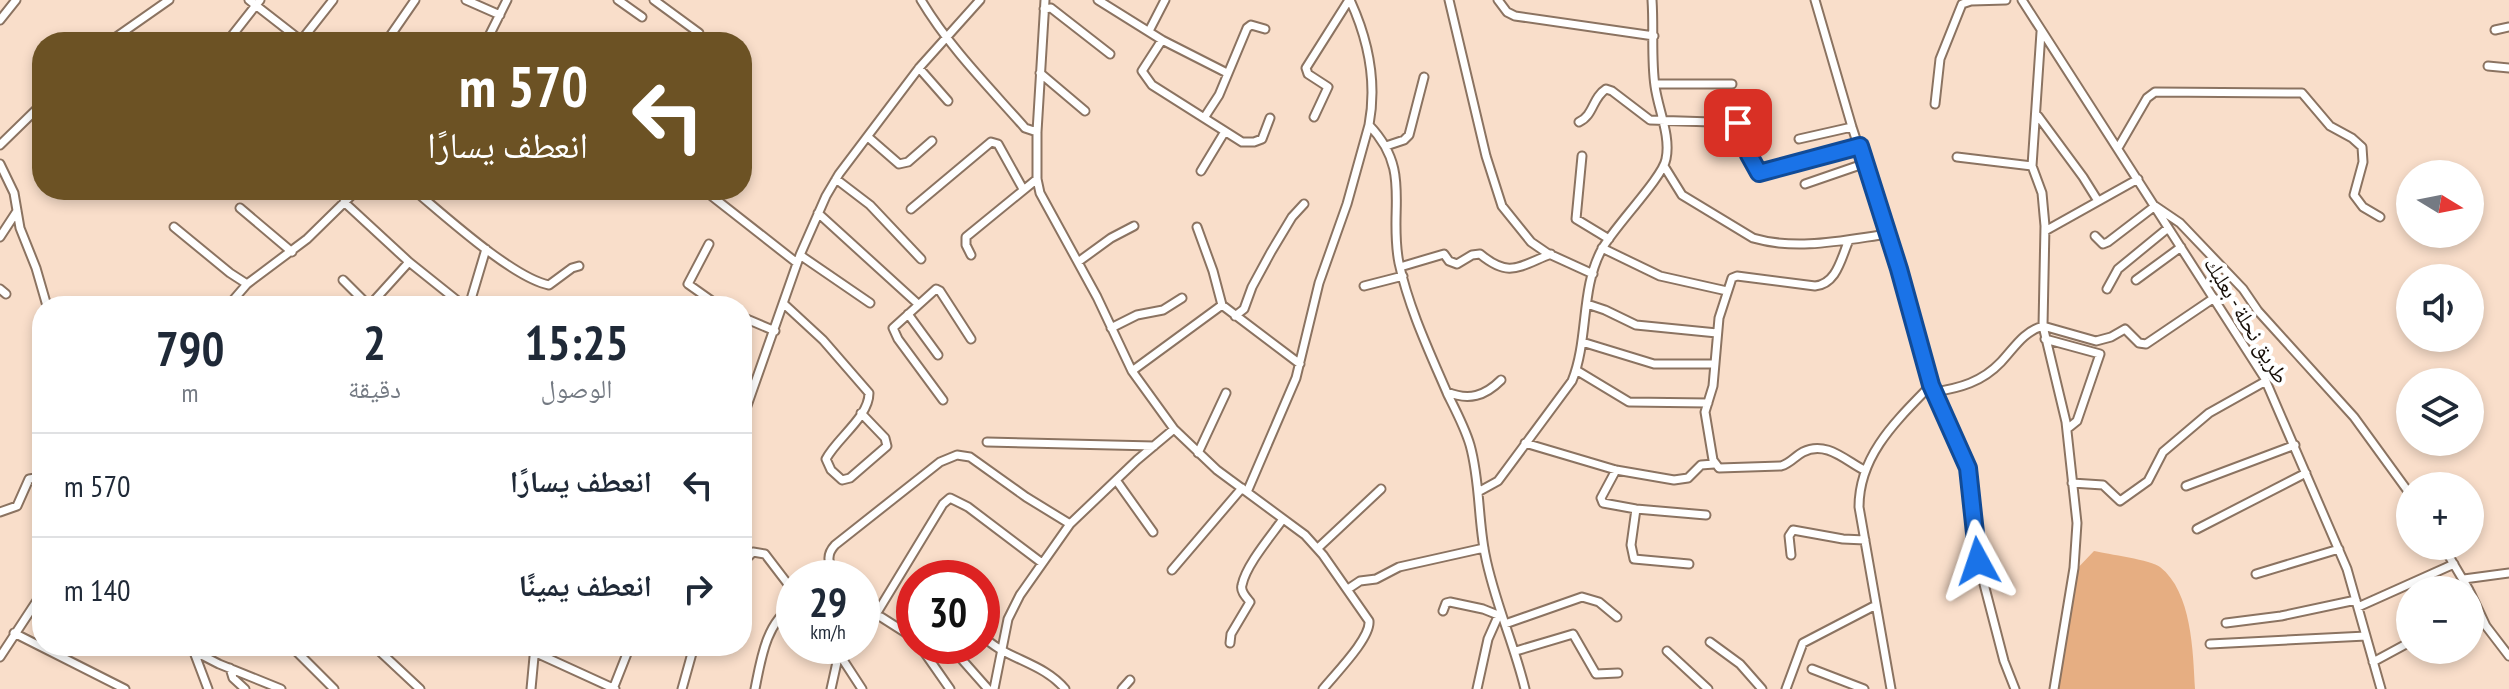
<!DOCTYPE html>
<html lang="ar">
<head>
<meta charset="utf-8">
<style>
  :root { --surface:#fff; --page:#f2f2f3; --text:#1f2937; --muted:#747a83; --line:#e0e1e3 }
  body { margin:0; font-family:"PT Sans Narrow","Noto Naskh Arabic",sans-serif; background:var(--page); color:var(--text); direction:rtl; height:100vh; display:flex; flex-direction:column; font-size:30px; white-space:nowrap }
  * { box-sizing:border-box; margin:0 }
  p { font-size:26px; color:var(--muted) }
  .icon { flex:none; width:44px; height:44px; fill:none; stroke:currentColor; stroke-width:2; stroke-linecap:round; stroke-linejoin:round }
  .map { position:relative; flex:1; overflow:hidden; direction:ltr }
  .details { position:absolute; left:32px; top:296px; width:720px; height:360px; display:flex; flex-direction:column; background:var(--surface); border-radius:32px; box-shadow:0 4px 12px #0003; direction:rtl }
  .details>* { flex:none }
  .top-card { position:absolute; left:32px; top:32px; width:720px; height:168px; border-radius:32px; box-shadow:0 4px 12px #0003; direction:rtl; background:#6c5224; color:#fff; overflow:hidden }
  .needle { width:52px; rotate:100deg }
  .tools { position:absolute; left:2396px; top:160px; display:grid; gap:16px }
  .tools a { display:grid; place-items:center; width:88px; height:88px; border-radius:50%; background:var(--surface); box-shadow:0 4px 12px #0003; font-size:40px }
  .speed { position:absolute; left:776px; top:560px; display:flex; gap:16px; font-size:40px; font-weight:700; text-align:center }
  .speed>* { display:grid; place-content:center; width:104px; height:104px; border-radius:50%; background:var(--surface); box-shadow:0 4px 12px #0003; line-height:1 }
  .speed small { font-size:20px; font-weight:400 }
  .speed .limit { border:12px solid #d22; background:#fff; color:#111 }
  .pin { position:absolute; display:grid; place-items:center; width:68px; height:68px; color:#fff; margin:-34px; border-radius:16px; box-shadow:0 4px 12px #0006 }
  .me { position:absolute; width:88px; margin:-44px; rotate:355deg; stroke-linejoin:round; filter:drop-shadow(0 0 6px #0008) }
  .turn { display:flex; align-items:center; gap:28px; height:168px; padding:0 32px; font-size:36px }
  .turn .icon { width:104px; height:104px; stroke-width:2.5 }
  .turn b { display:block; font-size:56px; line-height:68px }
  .eta { display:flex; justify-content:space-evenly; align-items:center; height:136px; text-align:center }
  .eta b { font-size:48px; font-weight:700; line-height:56px }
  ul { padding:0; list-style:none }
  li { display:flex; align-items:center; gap:24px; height:104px; padding:0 32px; border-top:2px solid var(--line) }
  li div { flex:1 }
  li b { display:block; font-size:30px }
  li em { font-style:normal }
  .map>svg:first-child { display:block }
</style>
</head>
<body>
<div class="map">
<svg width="2509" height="689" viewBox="0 0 2509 689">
  <rect width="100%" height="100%" fill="#f9deca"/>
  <path fill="#e6ae82" d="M2094 551C2107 554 2152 560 2160 567 2192 592 2193 652 2195 689H2057L2072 574Z"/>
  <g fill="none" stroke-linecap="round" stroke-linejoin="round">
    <defs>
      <path id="minor" d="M249 0 303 42
        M466 0 500 15
        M618 0 642 17
        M654 0 699 33
        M921 0C949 47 989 87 1025 128L1037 132
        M1045 0 1037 132V179L1040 193 1097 297 1132 371 1174 429 1217 470 1305 535 1323 555 1369 621C1371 638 1335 674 1323 689
        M1098 0 1162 40 1227 73
        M1350 0C1368 39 1377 82 1369 125 1413 171 1388 209 1399 263 1409 309 1430 353 1448 395 1456 411 1465 428 1470 445 1480 480 1478 519 1485 554 1494 601 1514 643 1525 689
        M1449 0 1486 156 1502 206 1531 242 1547 253 1593 274
        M1498 0 1507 12 1515 16 1654 36
        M1815 0 1852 127 1899 269 1934 392C1960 388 1982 382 2001 362 2015 347 2023 332 2043 326L2045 226 2042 193 2032 166 2041 32
        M2022 0 2264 377 2347 569 2381 689
        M1044 9 1051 8 1110 54
        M0 20 16 0
        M2495 30 2509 27
        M1149 31 1165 0
        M1162 40 1142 71 1152 85 1242 142H1254L1262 139 1270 118
        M109 42 169 0
        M227 42 260 0
        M300 42 333 0
        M386 42 415 0
        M486 42 507 0
        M2488 66 2509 68
        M919 68 948 101
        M1040 73 1085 111
        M1655 84H1732
        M1935 104 1940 59 1962 4 1971 1 2006 0
        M2038 116 2083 177 2098 201
        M1314 117 1328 87 1308 74 1306 68 1349 0
        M1204 118 1219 95 1247 28 1251 25 1265 29
        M1579 122C1594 115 1592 98 1606 89L1612 91 1650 120 1743 123 1747 129 1749 155 1759 173 1860 146
        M868 137 899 164 908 162 932 141
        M1799 139 1852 127
        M0 145 42 104
        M1386 146 1404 140 1409 135 1424 77
        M2118 148 2147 98 2155 92 2302 93 2330 126 2352 138 2362 147 2363 162 2354 195 2363 207 2380 217
        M1582 156 1576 219 1609 239
        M1957 157 2032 166
        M0 164 14 193 20 228 36 268 47 306
        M1664 166 1682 195 1753 238C1797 251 1844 240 1888 234
        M1201 171 1224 133
        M836 179 870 205 921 259
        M1805 184 1866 163
        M414 190C444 215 513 278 549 285L572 268 579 266
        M704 190 797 263
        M344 202 409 262 464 306
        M240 208 292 252
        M911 209 991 142 998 144 1023 189
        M818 213 918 304
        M174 227 230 273 247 284
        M1197 227 1213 271 1222 305 1300 364
        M2045 231 2138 179
        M2095 236 2103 244 2108 242 2155 206 2180 223 2243 289 2258 311 2354 417 2410 494
        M0 237 17 211
        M1849 240C1841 258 1837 284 1815 286L1737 276 1732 278 1719 318 1713 386 1705 412 1713 460 1719 468 1781 466C1791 463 1795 456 1803 452 1826 440 1846 461 1864 470
        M709 244 688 284 719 306
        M1602 248 1660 276 1727 291
        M800 255 870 303
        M971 255 966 245V237L1037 179
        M1078 262 1111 238 1134 226
        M1400 267 1444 254 1449 261 1457 264 1472 255 1480 254C1509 278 1518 267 1551 254
        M343 280 363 300 372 305
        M2136 280 2181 247
        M1364 286 1403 276
        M0 289 6 294
        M2107 289 2118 269 2168 228
        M371 304 409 262
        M784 304 823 340 869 393C869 417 837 438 826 459L831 470 842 480 850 478 887 446 885 438 861 413
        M1587 304 1605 310 1636 325 1717 333
        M228 306 247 284 307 239 357 190
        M469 306 486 249
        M908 314 938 355
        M1235 316 1244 309 1252 287 1271 252 1292 217 1304 204
        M742 317 775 331
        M1111 328 1137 315 1163 310 1182 298
        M2045 339 2100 354 2077 421 2067 429
        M1582 342 1654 364H1715
        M1576 370 1629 402 1708 403
        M1132 371 1222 305
        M1447 392C1469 401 1485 396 1501 380
        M1934 392 1968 468 1978 561 2004 661 2015 689
        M943 400 898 339 893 328 936 289 940 291 971 339
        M742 420 800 255 826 196 839 174 919 68 980 0
        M987 442 1154 446
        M1525 443 1616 470 1674 480 1688 478 1701 465 1714 464
        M1198 453 1226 393
        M1616 470 1601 498 1603 503 1636 509 1706 515
        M1116 480 1153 532
        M2072 483 2103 485 2120 501 2148 481 2163 452 2209 413 2266 381
        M2186 486 2295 445
        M1247 492 1296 378 1319 283 1347 204 1369 125
        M1478 492 1498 481 1572 381C1589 339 1580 289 1602 249 1614 227 1663 177 1666 159 1671 136 1658 109 1655 86 1651 58 1654 28 1652 0
        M1636 509 1631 545 1634 559 1689 564
        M0 512 17 506 29 479 42 477
        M2197 529 2306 473
        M2443 546 2469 590
        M1318 548 1381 489
        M1791 555 1789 536 1793 530 1843 539 1865 540
        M742 563 753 552 765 554 794 592
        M1172 570 1242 488
        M2256 574 2339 549
        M837 578C830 565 824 557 835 545L940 462 957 455 970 457 1026 497 1070 524
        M2464 579 2509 573
        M1348 589 1360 581 1376 579 1399 567 1484 548
        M2470 592 2486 626 2509 656
        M2358 607 2454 564
        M1443 611 1446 603 1450 602 1483 609 1498 615
        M875 616 943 504 950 498 968 507 1042 563
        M862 623 870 621 875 616 881 617 914 638
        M2226 623 2281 616 2356 600
        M1505 624 1582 597 1599 602 1617 617
        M14 633 125 689
        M982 635C1004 659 1043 662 1065 689
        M1710 642 1740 664 1762 689
        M1230 643 1231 634 1250 602C1246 597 1240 591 1242 585 1246 565 1271 536 1283 519
        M2210 644 2366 636
        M184 646 219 664 281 689
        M291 646 334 689
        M374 646 420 689
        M521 646 615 689
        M834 646 862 689
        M920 646 950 689
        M950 646 988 689
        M1516 651 1573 634 1596 674 1618 673
        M1667 651 1708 689
        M194 652 208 689
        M0 657 42 593
        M2373 662 2410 642
        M230 668 233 678 245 689
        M1812 669 1864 689
        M531 689 535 646
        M613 689 630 646
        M682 689 694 646
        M755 689C761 659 766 622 794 605
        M831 689 839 653
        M994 689 1008 619 1020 595 1070 524 1137 460 1174 429
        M1122 689 1130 680
        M1477 689 1488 639 1500 612
        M1786 689 1803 643 1876 605
        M1891 689 1859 507C1859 455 1897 420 1931 385
        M2054 689 2074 568 2077 523 2066 422 2043 326 2096 341 2111 337 2125 329 2139 343 2146 344 2214 298"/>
    </defs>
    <use href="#minor" stroke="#8b7361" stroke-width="11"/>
    <use href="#minor" stroke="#fff" stroke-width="7"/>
  </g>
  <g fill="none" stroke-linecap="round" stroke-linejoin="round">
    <defs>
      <path id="route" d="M1738 123 1747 126 1749 155 1759 173 1860 146 1899 269 1931 385 1968 468 1978 561"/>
    </defs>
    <use href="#route" stroke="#114b97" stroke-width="20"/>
    <use href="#route" stroke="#1a73e8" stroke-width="14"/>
  </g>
  <g text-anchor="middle" stroke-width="8" stroke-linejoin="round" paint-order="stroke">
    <g font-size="22" fill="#150d06" stroke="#fff">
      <text transform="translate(2247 320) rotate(59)" y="8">طريق نحلة - بعلبك</text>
    </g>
  </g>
</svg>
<div class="tools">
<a><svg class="needle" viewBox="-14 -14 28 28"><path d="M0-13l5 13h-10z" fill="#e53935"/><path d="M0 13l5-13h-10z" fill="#747a83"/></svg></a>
<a><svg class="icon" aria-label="sound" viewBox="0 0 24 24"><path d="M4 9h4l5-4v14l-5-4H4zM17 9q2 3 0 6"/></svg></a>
<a><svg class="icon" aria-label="layers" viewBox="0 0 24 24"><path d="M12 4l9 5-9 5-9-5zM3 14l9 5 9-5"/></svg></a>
<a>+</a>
<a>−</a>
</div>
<div class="speed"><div>29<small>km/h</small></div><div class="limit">30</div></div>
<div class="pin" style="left:1738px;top:123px;background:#d93025"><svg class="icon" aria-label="arrive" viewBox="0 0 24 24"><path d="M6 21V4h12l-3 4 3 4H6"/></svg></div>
<svg class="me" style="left:1978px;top:561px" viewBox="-20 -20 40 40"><path d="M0-17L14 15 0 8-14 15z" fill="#1a73e8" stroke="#fff" stroke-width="4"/></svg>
<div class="top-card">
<div class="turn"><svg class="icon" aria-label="left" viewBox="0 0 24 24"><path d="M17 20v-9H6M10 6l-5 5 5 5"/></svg><div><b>570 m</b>انعطف يسارًا</div></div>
</div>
<section class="details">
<div class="eta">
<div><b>15:25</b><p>الوصول</p></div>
<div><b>2</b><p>دقيقة</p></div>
<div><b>790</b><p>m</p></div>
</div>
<ul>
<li><svg class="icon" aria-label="left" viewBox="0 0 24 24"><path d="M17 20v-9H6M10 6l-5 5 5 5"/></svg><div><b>انعطف يسارًا</b></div><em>570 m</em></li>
<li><svg class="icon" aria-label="right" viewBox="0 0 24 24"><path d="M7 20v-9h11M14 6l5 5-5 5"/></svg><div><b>انعطف يمينًا</b></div><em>140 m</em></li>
</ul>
</section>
</div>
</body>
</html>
